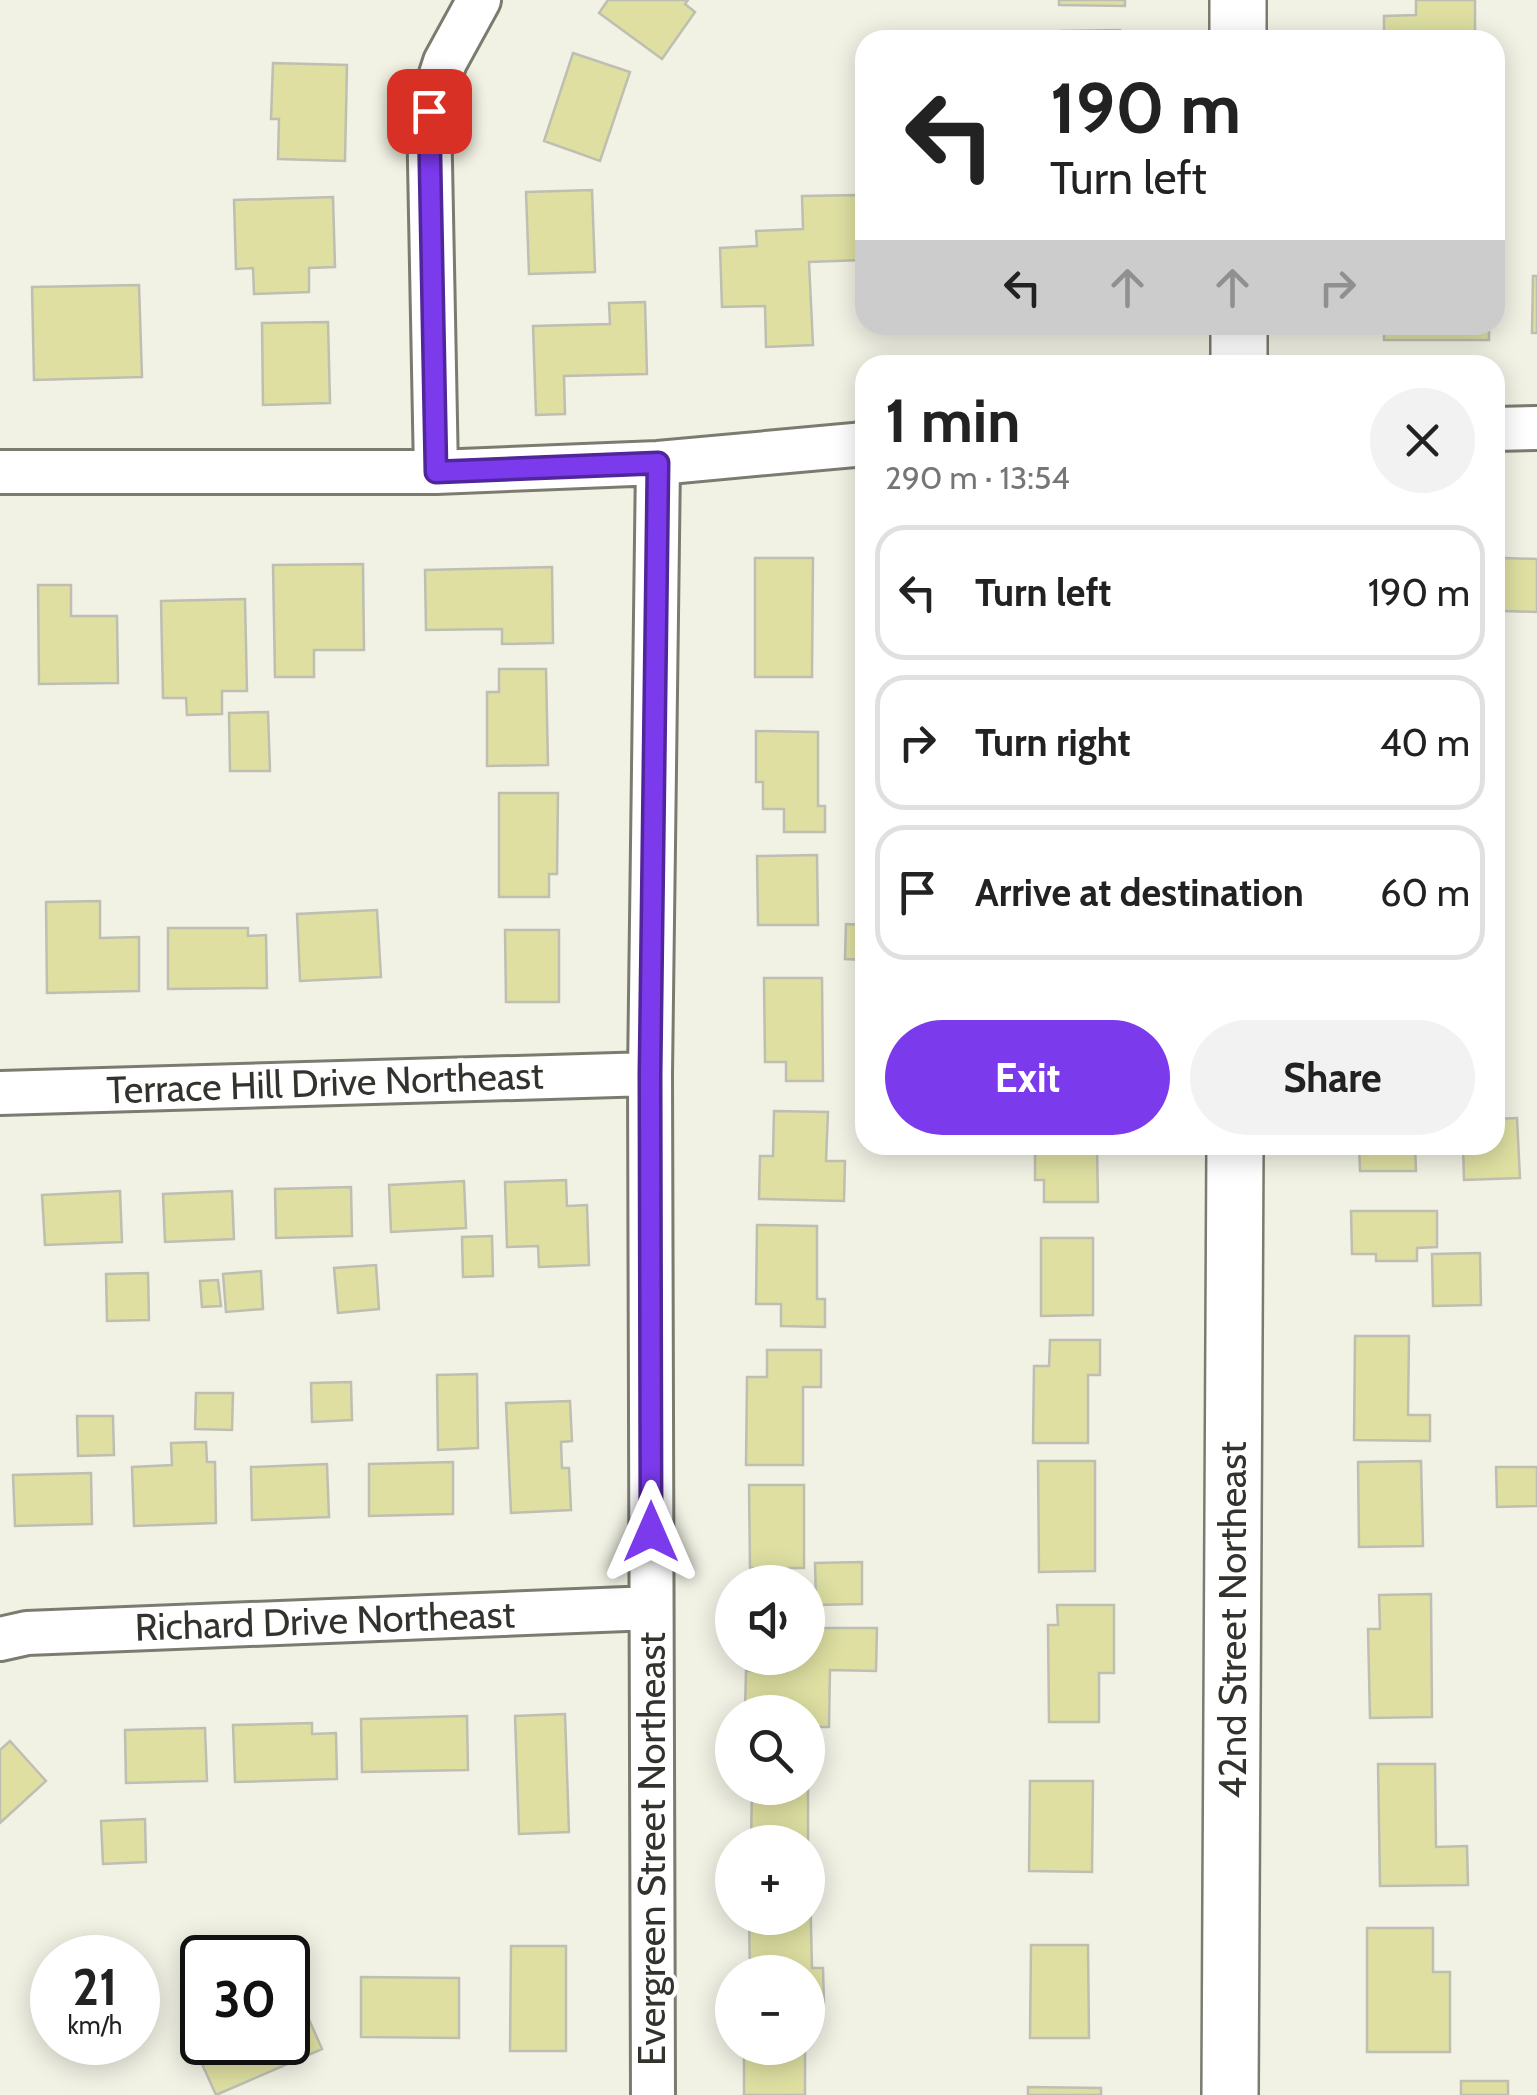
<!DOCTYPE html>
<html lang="en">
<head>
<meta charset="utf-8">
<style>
  :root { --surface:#fff; --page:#f2f2f2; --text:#222; --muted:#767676; --line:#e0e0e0; --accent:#7c3aed }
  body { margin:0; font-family:Cabin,sans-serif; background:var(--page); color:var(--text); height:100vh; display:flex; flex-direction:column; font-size:38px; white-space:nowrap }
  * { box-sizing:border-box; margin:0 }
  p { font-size:32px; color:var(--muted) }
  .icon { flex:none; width:55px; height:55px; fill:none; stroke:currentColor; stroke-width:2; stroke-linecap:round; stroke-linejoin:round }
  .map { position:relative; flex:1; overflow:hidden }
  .panel { position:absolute; left:855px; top:355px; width:650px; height:800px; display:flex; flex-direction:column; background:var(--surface); border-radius:30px; box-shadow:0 5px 25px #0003 }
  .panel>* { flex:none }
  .hud { position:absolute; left:855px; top:30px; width:650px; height:305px; border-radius:30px; box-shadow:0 5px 25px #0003; background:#fff; color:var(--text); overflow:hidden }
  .tools { position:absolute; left:715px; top:1565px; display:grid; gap:20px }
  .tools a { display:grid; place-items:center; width:110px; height:110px; border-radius:50%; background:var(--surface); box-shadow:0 5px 25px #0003; font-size:50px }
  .speed { position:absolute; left:30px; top:1935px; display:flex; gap:20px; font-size:50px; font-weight:700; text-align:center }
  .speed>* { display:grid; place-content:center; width:130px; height:130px; border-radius:50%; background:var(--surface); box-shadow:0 5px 25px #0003; line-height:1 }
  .speed small { font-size:25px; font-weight:400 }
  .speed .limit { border:5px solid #111; border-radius:15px; background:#fff; color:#111 }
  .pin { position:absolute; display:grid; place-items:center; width:85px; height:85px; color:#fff; margin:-42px; border-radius:20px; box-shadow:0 5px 15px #0006 }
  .me { position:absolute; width:110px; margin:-55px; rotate:0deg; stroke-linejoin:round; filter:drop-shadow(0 0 8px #0008) }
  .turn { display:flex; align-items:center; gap:35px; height:210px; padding:0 30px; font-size:45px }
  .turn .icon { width:130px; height:130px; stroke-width:2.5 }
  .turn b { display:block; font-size:70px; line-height:85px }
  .lanes { display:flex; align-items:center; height:95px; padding:0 30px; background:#0003; justify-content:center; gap:50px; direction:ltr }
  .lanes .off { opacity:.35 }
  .round { display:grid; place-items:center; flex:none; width:105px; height:105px; border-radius:52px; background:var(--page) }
  .overview { display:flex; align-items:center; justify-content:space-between; height:170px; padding:0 30px }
  h1 { font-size:60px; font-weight:700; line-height:75px }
  .action { display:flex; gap:20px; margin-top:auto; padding:20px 30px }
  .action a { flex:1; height:115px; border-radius:60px; background:var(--accent); color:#fff; font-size:40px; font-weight:700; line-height:115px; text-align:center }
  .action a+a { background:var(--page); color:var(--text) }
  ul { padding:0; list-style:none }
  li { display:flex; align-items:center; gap:30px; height:135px; margin:0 20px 15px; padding:0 10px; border:5px solid var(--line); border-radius:30px }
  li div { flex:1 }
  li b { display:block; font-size:38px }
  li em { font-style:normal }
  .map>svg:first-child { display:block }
</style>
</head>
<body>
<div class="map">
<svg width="1537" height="2095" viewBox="0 0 1537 2095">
  <rect width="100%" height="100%" fill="#f1f2e4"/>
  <path fill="#dedfa1" stroke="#bebfb2" stroke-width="2.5" d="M608 0H688L685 4 695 12 662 59 599 13Z
    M1059 0H1125V6L1059 5Z
    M1416 0H1475V40H1384V16L1416 15Z
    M1120 30V40H1061V31Z
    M573 53 630 72 600 161 544 141Z
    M273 63 347 65 345 161 278 159 279 119H271Z
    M592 190 595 272 529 274 526 192Z
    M860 195 862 260 809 262 813 345 766 347 765 306 722 307 720 248 757 246 756 231 803 229 802 196Z
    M333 197 335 267 309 268V292L254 294 253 268 236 269 234 200Z
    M1533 276H1537V333H1532Z
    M139 285 142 377 34 380 32 287Z
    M645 302 647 374 564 376 565 414 536 415 533 326 610 324 609 303Z
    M328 322 330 403 263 405 262 323Z
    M927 325H999V327L927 330Z
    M1384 325H1489V340H1384Z
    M755 558H813L812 677H755Z
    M1504 558 1537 559V612L1503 611Z
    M363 564 364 650H314V677H275L273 565Z
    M552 567 553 643 502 644V629L426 630 425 570Z
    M38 585H71V616H117L118 683 39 684Z
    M245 599 247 691H222V714L187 715 186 698H163L161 601Z
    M499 669H546L548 765 487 766V692H499Z
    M268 712 270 771H230L229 713Z
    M756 731 818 732V806H825V832H784V809H763V782H756Z
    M499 793H558L557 874H549V897H499Z
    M817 855 818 925H758L757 856Z
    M100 901V938L139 937V991L47 993 46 902Z
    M377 910 381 977 300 981 297 914Z
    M846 924 865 925V960L845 959Z
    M168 928H248V936L266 935 267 988 168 989Z
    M505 930H559V1002H506Z
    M764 978H822L823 1081H786V1062H765Z
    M774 1111 828 1112 826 1161H845L844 1201 759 1199 760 1156H773Z
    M1517 1118 1520 1178 1464 1180 1463 1145H1495V1119Z
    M1035 1145H1097L1098 1202H1044V1180H1035Z
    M1359 1145H1415L1416 1171H1360Z
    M566 1180 567 1206 587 1205 589 1265 539 1267 538 1246 507 1247 505 1182Z
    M464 1181 466 1228 391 1232 389 1185Z
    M351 1187 352 1236 276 1238 275 1189Z
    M120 1191 122 1242 45 1245 42 1195Z
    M232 1191 234 1239 165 1242 163 1194Z
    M1351 1211H1437V1247L1417 1248V1261H1376V1254H1352Z
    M757 1225 817 1226V1299H825V1327L781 1326V1304H756Z
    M492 1236 493 1276 463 1277 462 1237Z
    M1041 1238H1093V1315L1041 1316Z
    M1480 1253 1481 1305 1433 1306 1432 1254Z
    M376 1265 379 1309 338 1313 334 1268Z
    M261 1271 263 1309 226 1312 223 1274Z
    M148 1273 149 1320 107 1321 106 1274Z
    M218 1280 221 1306 202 1307 200 1281Z
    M1355 1336H1409L1408 1415H1430V1441L1354 1440Z
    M1050 1340H1100V1375H1088V1443H1033L1034 1366H1049Z
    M767 1350H821V1387H803V1465H746L747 1377H767Z
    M477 1374 478 1448 438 1450 437 1375Z
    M351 1382 352 1420 312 1422 311 1383Z
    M196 1393H233L232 1430 195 1429Z
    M570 1401 572 1441 561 1442 562 1468H569L571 1510 511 1513 506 1403Z
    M77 1416H113L114 1455 78 1456Z
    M206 1442 207 1462H215L216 1523 134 1526 132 1467 172 1465 171 1443Z
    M1038 1461H1095V1571L1039 1572Z
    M1421 1461 1423 1546 1359 1547 1358 1462Z
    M453 1462V1514L369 1516V1464Z
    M327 1464 329 1517 252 1520 251 1467Z
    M1496 1467H1537V1506L1497 1507Z
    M91 1473 92 1524 15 1526 13 1475Z
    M749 1485H804V1568H750Z
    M862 1562V1604L816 1605 815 1563Z
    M1431 1594 1432 1717 1370 1718 1368 1629H1380L1379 1595Z
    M1057 1605H1114V1673H1099V1722H1049L1048 1625H1058Z
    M808 1628H877L876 1671 830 1670 829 1727H808V1712H745L746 1671H787V1658H808Z
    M565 1714 569 1832 519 1834 515 1716Z
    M467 1716 468 1770 362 1772 361 1719Z
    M312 1723V1734L336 1733 337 1779 235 1782 233 1725Z
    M205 1728 207 1781 126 1783 125 1730Z
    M10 1741 46 1781 0 1823V1750Z
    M808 1748V1855V1842H751L752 1788H808Z
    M1378 1764H1435L1436 1847 1467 1846 1468 1885 1380 1886Z
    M1030 1781H1093L1092 1872 1029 1871Z
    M145 1819 146 1862 103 1864 101 1821Z
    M808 1885H810L812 1968H823L824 2003 808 2004V1972H750L749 1918H808Z
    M1367 1928H1433V1972H1450V2052H1367Z
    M1031 1945H1088L1089 2038H1030Z
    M511 1946H566V2051H510Z
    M361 1977 459 1978V2038L361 2037Z
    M300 1999 322 2049 216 2095 194 2046 202 2042H288V2004Z
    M744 2048H805V2095H744Z
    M1461 2081H1508V2095H1461Z
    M1028 2087 1101 2088V2095H1028Z"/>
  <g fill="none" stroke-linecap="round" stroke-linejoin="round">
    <defs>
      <path id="minor" d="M1495 429 1537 428
        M0 472H436L658 463 865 444
        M436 472 429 111 445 62 479 0
        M0 1093 650 1074
        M0 1639 27 1633 651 1608
        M653 2095 650 1074 658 463"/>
      <path id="major" d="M1238 0V40
        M1239 325V365
        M1230 2095 1235 1145"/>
    </defs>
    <use href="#minor" stroke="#7b7b6f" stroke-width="48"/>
    <use href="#major" stroke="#7b7b6f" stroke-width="60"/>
    <use href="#minor" stroke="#fff" stroke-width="42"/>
    <use href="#major" stroke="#fff" stroke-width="55"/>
  </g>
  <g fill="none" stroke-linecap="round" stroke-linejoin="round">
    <defs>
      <path id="route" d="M429 111 436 472 658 463 650 1074 651 1532"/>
    </defs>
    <use href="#route" stroke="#51269a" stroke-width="25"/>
    <use href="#route" stroke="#7c3aed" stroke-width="18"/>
  </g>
  <g text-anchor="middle" stroke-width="9" stroke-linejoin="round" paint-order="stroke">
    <g font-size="38" fill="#33332e" stroke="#fff">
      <text transform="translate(325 1083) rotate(-2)" y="13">Terrace Hill Drive Northeast</text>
      <text transform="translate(1233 1620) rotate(-90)" y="13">42nd Street Northeast</text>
      <text transform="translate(325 1621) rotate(-2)" y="13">Richard Drive Northeast</text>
      <text transform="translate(652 1849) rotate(-90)" y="13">Evergreen Street Northeast</text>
    </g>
  </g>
</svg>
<div class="tools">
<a><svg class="icon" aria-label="sound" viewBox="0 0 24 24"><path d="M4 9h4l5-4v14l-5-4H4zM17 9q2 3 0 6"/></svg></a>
<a><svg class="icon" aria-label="search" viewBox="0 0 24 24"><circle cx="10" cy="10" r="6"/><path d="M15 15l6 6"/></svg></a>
<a>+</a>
<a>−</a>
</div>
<div class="speed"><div>21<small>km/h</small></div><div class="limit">30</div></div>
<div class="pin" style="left:429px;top:111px;background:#d93025"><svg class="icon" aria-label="arrive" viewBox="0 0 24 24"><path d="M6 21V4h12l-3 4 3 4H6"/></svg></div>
<svg class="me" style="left:651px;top:1532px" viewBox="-20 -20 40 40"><path d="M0-17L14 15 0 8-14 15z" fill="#7c3aed" stroke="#fff" stroke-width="4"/></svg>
<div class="hud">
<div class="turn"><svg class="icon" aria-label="left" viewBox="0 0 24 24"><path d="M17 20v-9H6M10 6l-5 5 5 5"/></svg><div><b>190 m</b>Turn left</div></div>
<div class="lanes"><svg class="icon" aria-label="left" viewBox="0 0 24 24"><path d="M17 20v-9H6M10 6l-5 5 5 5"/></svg><svg class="icon off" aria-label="ahead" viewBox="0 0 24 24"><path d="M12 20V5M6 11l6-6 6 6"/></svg><svg class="icon off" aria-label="ahead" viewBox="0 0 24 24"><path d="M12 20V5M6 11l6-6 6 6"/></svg><svg class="icon off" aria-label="right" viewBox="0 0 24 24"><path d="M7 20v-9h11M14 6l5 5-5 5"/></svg></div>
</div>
<section class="panel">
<div class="overview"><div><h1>1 min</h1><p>290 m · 13:54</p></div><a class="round"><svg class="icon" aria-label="close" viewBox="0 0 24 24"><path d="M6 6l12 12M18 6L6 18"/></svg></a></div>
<ul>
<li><svg class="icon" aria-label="left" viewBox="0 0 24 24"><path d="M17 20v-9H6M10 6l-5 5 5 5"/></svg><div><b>Turn left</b></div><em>190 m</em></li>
<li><svg class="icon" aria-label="right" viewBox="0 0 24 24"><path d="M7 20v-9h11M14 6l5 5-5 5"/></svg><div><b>Turn right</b></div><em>40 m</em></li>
<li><svg class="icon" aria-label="arrive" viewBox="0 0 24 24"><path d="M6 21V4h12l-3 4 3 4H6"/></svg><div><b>Arrive at destination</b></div><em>60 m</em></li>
</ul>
<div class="action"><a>Exit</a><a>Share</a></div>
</section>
</div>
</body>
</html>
